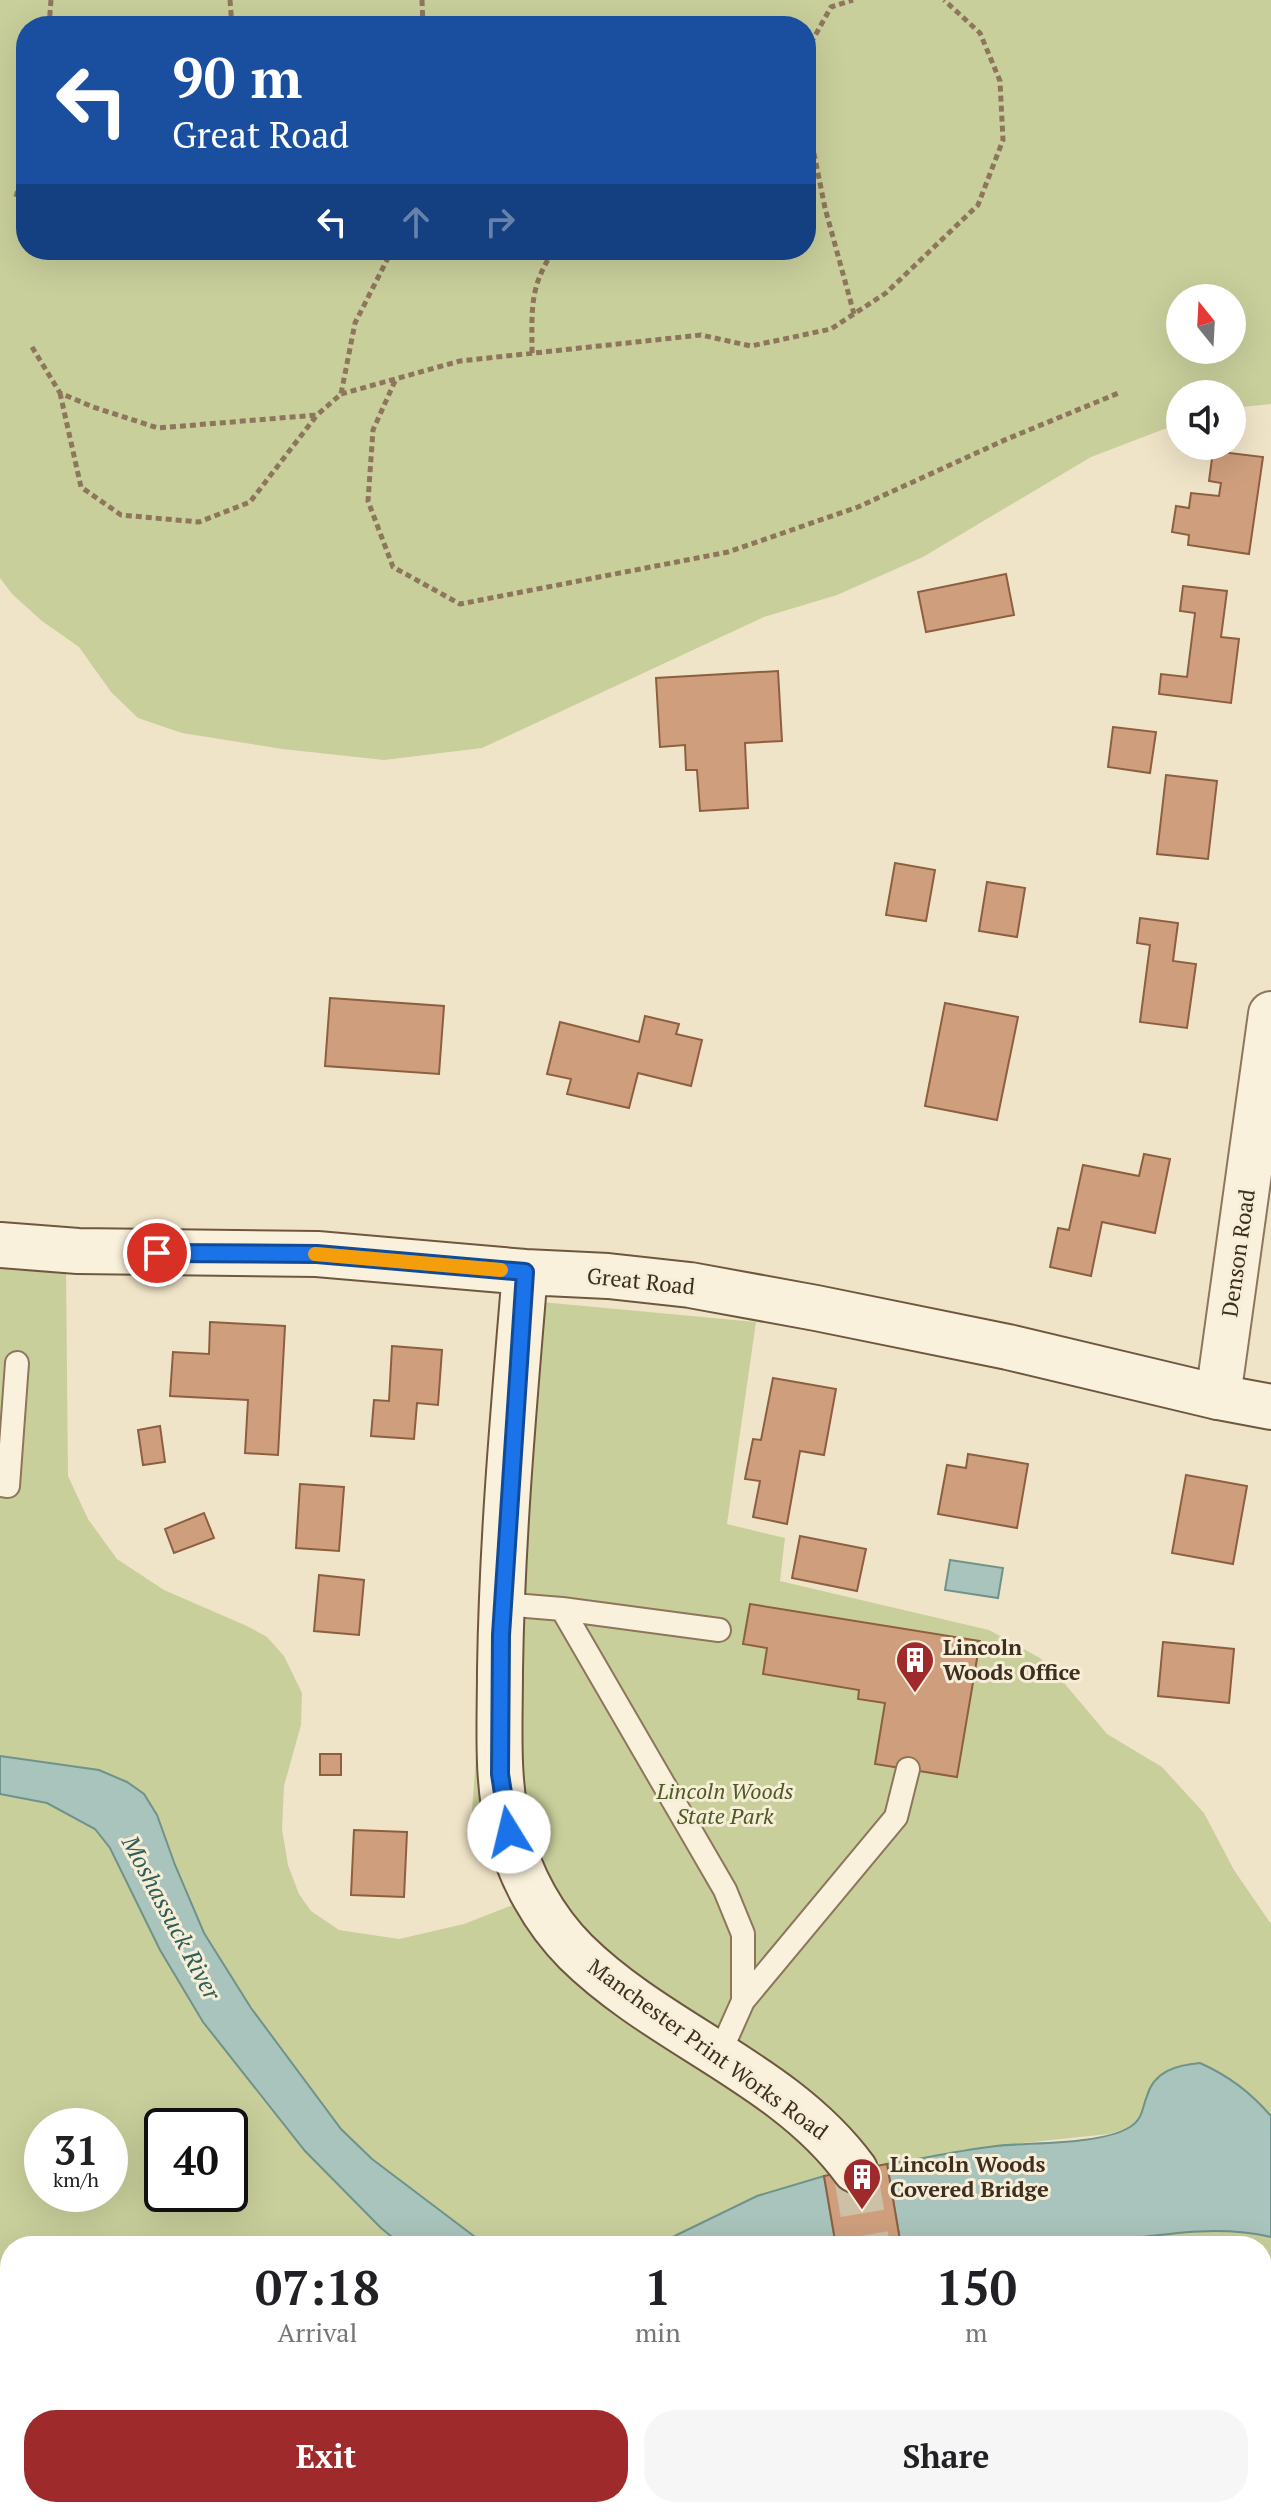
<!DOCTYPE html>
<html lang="en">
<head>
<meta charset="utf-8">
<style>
  :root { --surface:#fff; --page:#f6f6f6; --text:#202124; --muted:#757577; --accent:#9e2a2b }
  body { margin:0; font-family:"PT Serif",serif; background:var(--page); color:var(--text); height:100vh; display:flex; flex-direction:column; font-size:30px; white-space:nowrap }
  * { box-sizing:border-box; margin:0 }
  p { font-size:26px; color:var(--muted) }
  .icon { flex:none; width:44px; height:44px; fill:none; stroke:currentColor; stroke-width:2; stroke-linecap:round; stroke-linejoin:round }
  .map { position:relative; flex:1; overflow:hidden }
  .panel { position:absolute; left:0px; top:2236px; width:1272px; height:282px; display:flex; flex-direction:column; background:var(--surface); border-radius:32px 32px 0 0; box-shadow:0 8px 32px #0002 }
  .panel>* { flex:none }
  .banner { position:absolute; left:16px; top:16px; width:800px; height:244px; border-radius:32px; box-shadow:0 8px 32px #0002; background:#1a4fa0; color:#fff; overflow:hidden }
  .needle { width:52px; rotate:342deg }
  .controls { position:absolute; left:1166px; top:284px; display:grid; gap:16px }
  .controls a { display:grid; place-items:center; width:80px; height:80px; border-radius:50%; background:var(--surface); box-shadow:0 8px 32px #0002; font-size:40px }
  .speed { position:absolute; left:24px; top:2108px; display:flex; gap:16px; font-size:40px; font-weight:700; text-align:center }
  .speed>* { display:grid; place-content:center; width:104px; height:104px; border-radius:50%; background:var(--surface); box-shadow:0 8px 32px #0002; line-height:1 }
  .speed small { font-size:20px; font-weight:400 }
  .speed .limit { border:4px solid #111; border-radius:12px; background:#fff; color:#111 }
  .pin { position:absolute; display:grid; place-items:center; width:68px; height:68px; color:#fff; margin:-34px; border:4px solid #fff; border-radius:50%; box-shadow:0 2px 8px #0007 }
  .me { position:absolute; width:88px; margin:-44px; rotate:351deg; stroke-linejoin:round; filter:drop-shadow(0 0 6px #0008) }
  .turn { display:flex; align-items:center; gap:28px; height:168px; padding:0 24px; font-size:36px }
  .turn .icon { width:104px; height:104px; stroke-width:2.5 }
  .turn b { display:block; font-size:56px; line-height:68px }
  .lanes { display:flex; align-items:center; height:76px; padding:0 24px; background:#0003; justify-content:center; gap:40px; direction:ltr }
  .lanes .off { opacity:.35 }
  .eta { display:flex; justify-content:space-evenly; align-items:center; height:136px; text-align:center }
  .eta b { font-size:48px; font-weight:600; line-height:56px }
  .button { display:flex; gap:16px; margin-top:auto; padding:16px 24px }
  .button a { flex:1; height:92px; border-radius:32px; background:var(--accent); color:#fff; font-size:32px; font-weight:600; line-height:92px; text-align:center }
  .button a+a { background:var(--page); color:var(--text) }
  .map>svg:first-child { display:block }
</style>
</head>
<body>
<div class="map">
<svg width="1271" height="2517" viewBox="0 0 1271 2517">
  <rect width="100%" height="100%" fill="#f0e4c8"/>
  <path fill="#c9cf9b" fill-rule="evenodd" d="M0 0H1271V404L1232 408V394H1180V423L1091 457 923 557 837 595 764 617 482 748 384 760 282 749 182 733 138 718 111 692 79 647 42 621 12 594 0 578ZM806 26V250H26V26ZM1180 298H1232V350H1180Z
    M0 1262 66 1265 68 1476 88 1519 117 1559 164 1590 247 1626 267 1637 284 1656 302 1693 301 1725 284 1786 282 1829 288 1865 299 1894 311 1911 339 1930 399 1939 464 1924 515 1904 472 1811 509 1299 756 1322 727 1524 785 1538 780 1581 989 1630 1040 1658 1065 1684 1107 1734 1162 1767 1204 1813 1234 1870 1271 1924V2116L1253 2096 1146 2097 1143 2114 1131 2127 1109 2134 994 2146 887 2164 836 2246 823 2176 757 2196 724 2211 785 2246H10V2508H1262V2246H1063C1126 2237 1209 2222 1271 2237V2517H0V1794L47 1803 95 1829 110 1848 160 1950 203 2022 265 2099 331 2116 251 2008 204 1933 175 1865 157 1815 99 1770 0 1756ZM42 2126H110V2194H42ZM162 2126H230V2194H162Z"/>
  <path fill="#a9c4bc" stroke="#6f938a" stroke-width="2" d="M950 1560 1003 1568 998 1598 945 1590Z
    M0 1756 99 1770 127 1782 144 1794 157 1815 175 1865 204 1933 251 2008 341 2129 372 2159 487 2246H403L381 2228 305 2151 203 2022 160 1950 110 1848 95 1829 47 1803 0 1794Z
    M1200 2063C1229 2076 1250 2092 1271 2116V2237C1202 2221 1131 2242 1062 2246 1009 2249 954 2246 901 2246L887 2164C923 2159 960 2150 996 2146 1031 2142 1101 2145 1130 2127 1143 2119 1142 2108 1147 2096 1154 2071 1177 2065 1200 2063Z
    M824 2176 836 2246H654L757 2196Z"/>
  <path fill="#cf9f7d" stroke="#8d5f41" stroke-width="2" d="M1213 451 1263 457 1249 554 1188 545 1189 535 1172 532 1176 506 1189 508 1191 493 1219 496 1221 483 1209 481Z
    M1006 574 1014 615 926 632 918 592Z
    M1183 586 1227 591 1221 637 1239 639 1231 703 1159 694 1161 674 1187 677 1195 613 1180 611Z
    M778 671 782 741 745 743 748 808 700 811 697 770H686L685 745 660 747 656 678Z
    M1113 727 1156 732 1150 773 1108 767Z
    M1166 775 1217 781 1208 859 1157 854Z
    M895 863 935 870 926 921 886 915Z
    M987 882 1025 888 1017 937 979 931Z
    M1140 918 1178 923 1173 961 1196 964 1187 1028 1140 1022 1150 945 1137 943Z
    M330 998 444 1006 439 1074 325 1066Z
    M945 1003 1018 1017 997 1120 925 1106Z
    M645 1016 679 1024 676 1034 702 1040 691 1086 638 1073 629 1108 567 1094 571 1079 547 1074 560 1022 639 1042Z
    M1144 1154 1170 1159 1155 1233 1102 1222 1091 1276 1050 1267 1058 1228 1069 1230 1083 1165 1139 1176Z
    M210 1322 285 1326 278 1455 245 1453 248 1400 170 1396 173 1352 209 1354Z
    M392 1346 442 1350 438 1405 417 1403 414 1439 371 1436 374 1400 389 1401Z
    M773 1378 836 1389 824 1455 800 1451 787 1524 753 1517 760 1481 745 1479 753 1439 761 1440Z
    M160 1426 165 1462 143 1465 138 1430Z
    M968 1454 1028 1464 1017 1528 938 1514 947 1465 966 1468Z
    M1186 1475 1247 1486 1233 1564 1172 1553Z
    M300 1484 344 1487 339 1551 296 1548Z
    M204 1513 214 1538 174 1553 165 1529Z
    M800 1536 866 1549 857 1591 792 1578Z
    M319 1575 364 1580 359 1635 314 1631Z
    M750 1604 980 1641 957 1777 875 1764 885 1703 858 1699 859 1690 763 1674 767 1648 743 1644Z
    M1163 1642 1234 1649 1229 1703 1158 1696Z
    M320 1754H341V1775H320Z
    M354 1830 407 1832 404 1897 351 1895Z
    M887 2164 901 2246H836L824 2176Z"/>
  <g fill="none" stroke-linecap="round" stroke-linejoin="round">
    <path stroke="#ccc0a6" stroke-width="44" stroke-dasharray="44 22" stroke-linecap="butt" d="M855 2170 868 2246"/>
    <defs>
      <path id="lane" d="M0 1485 8 1486 17 1363
        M502 1604 562 1609 725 1890 743 1934V2001L718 2057
        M562 1609 719 1630
        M743 2001 896 1817 908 1769
        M671 2517 689 2508"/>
      <path id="street" d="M1218 1397 1271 1014"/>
      <path id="secondary" d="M0 1245 78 1251 317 1254 525 1272 608 1276 690 1285 816 1308 1008 1347 1218 1397 1271 1407
        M525 1272C514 1404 502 1537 500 1670 500 1724 496 1779 509 1832 519 1875 544 1920 576 1952 660 2035 785 2074 855 2170
        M937 2508 943 2517"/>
    </defs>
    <use href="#lane" stroke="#8d765c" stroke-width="26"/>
    <use href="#street" stroke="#8d765c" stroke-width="48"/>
    <use href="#secondary" stroke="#6f573f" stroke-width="48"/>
    <path stroke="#8d765c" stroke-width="5" stroke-dasharray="6 4" stroke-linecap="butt" d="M230 0 232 26
      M422 0 423 26
      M49 26 51 0
      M806 52 831 7 853 0
      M806 114 825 208 854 314
      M16 197 26 160
      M136 257 141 250
      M32 347 60 393 93 407 158 428 317 415 341 394 355 323 392 250
      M532 353C532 310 529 287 554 250
      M395 381 373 430 368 501 393 567 460 604 728 552 858 507 1007 439 1121 392
      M60 393 81 487 121 515 199 522 250 502 317 415
      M341 394 460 361 701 335 751 346 831 329 886 293 978 205 1003 140 1000 81 980 33 944 0
      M0 2418 10 2434
      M57 2508 63 2517"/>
    <use href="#lane" stroke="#faf1dc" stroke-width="22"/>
    <use href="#street" stroke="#faf1dc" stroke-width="44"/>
    <use href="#secondary" stroke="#faf1dc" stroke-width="44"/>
  </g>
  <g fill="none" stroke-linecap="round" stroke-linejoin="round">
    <defs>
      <path id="route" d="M157 1253 317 1254 525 1272 501 1635 500 1774 509 1832"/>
    </defs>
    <use href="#route" stroke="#114b97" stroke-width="20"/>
    <use href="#route" stroke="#1a73e8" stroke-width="14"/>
    <path stroke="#f59e0b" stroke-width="14" d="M315 1254 501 1270"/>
  </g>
  <defs>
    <symbol id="building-pin" viewBox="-11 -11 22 30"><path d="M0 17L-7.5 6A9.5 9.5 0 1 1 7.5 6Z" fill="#9e2a2b" stroke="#f7eed8"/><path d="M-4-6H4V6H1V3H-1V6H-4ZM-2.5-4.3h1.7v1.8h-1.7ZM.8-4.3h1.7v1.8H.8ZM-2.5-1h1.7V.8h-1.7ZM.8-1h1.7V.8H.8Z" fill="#fff"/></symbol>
  </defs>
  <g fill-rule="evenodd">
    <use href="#building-pin" x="893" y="1638" width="44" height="60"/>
    <use href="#building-pin" x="840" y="2155" width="44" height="60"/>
  </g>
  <g text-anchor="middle" stroke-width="6" stroke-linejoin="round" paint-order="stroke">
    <g font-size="22" fill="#3d2e20" stroke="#f7eed8">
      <text transform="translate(1238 1253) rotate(-82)" y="8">Denson Road</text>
      <text transform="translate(641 1281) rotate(6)" y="8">Great Road</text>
      <text transform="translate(708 2049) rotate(36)" y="8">Manchester Print Works Road</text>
    </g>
    <g font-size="22" font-weight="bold" fill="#3d2e20" stroke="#f7eed8" text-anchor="start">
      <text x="943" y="1655">Lincoln<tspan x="943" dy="25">Woods Office</tspan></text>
      <text x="890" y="2172">Lincoln Woods<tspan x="890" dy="25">Covered Bridge</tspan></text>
    </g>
    <g font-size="22" font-style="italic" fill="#4d5a26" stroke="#f7eed8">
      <text x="725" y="1799">Lincoln Woods<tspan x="725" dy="25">State Park</tspan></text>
    </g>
    <g font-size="24" font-style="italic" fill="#2f5d5a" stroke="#f7eed8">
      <text transform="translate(171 1918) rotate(62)" y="8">Moshassuck River</text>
    </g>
  </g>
</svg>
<div class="controls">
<a><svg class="needle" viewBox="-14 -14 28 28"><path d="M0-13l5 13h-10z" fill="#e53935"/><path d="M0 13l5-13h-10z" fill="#757577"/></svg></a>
<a><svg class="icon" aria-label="sound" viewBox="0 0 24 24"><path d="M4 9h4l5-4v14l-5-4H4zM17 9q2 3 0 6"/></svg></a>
</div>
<div class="speed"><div>31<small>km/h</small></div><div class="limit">40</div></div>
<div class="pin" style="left:157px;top:1253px;background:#d93025"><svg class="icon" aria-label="arrive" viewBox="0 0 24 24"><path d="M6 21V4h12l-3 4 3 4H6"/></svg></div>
<svg class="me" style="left:509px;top:1832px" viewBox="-20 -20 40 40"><circle r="19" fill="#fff"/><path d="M0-13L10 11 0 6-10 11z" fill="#1a73e8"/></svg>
<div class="banner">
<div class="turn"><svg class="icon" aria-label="left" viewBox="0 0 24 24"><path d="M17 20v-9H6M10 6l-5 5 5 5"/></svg><div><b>90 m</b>Great Road</div></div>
<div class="lanes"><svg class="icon" aria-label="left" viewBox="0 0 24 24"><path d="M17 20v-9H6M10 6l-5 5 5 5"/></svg><svg class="icon off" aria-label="ahead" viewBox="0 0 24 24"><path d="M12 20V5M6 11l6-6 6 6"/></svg><svg class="icon off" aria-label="right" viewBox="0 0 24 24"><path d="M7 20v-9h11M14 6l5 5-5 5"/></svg></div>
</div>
<section class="panel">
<div class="eta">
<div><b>07:18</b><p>Arrival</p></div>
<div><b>1</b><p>min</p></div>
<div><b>150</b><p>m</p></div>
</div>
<div class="button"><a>Exit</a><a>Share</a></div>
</section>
</div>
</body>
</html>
